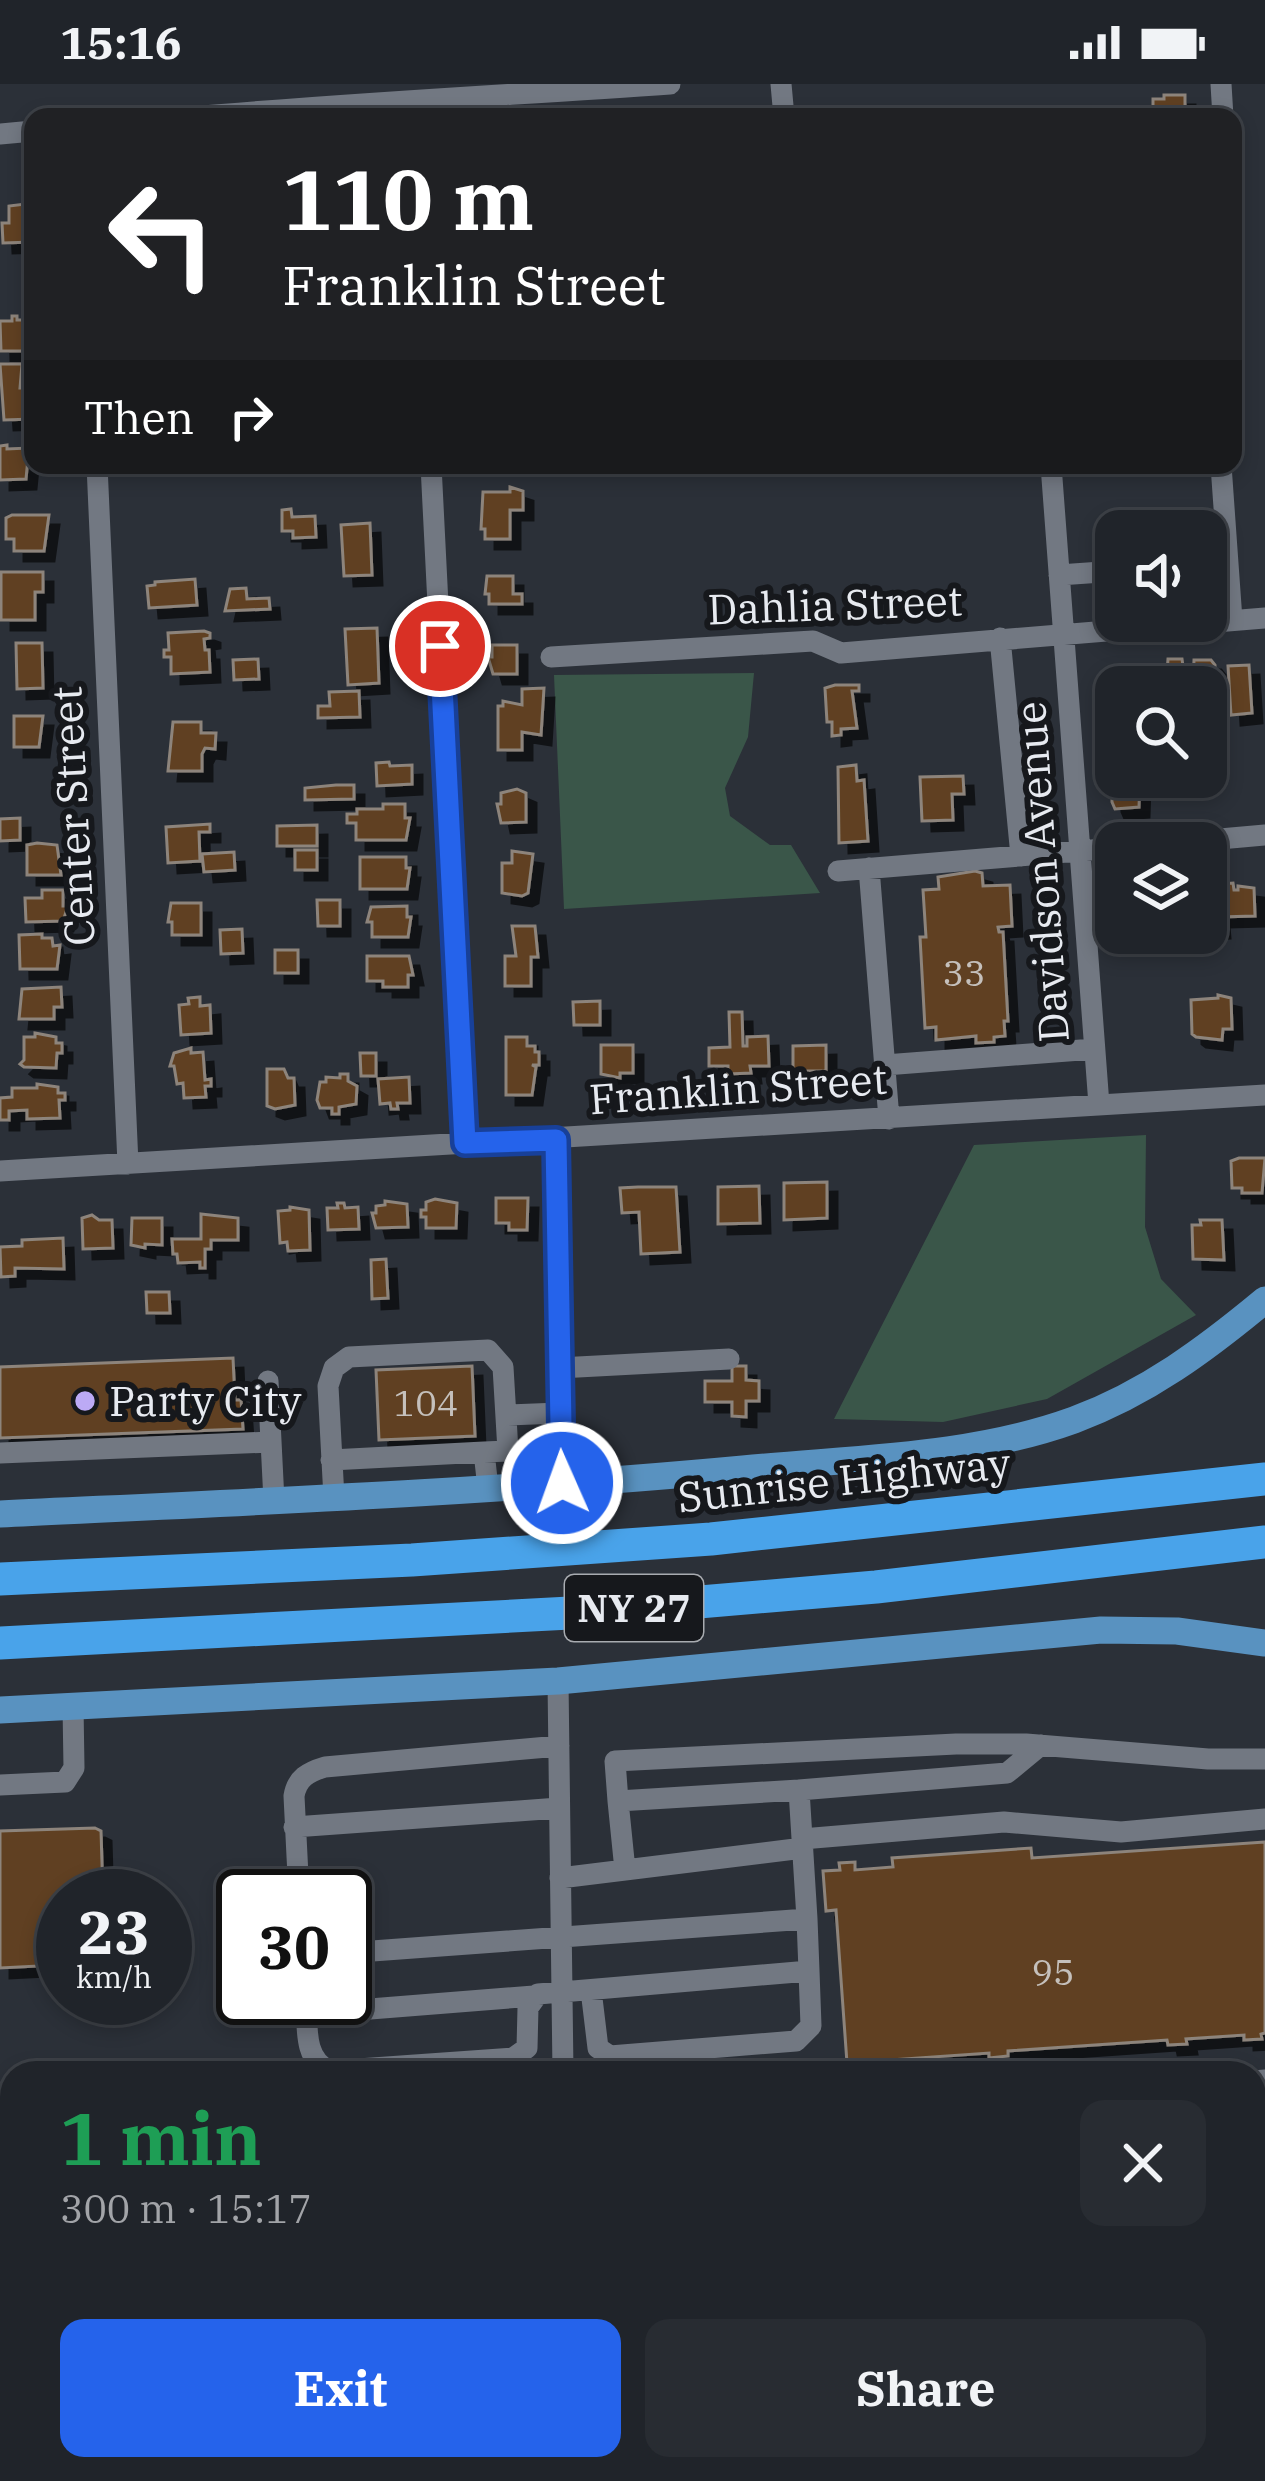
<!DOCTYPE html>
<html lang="en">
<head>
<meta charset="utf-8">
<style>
  :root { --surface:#20242a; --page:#282c32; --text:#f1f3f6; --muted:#a2a4a8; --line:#3d4147; --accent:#2563eb }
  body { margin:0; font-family:"IBM Plex Serif",serif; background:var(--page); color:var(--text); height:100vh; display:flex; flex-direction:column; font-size:45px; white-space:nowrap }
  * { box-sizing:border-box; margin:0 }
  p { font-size:39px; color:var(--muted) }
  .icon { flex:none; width:66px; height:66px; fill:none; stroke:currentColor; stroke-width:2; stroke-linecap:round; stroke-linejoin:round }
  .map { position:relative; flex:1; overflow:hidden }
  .details { position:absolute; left:0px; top:1977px; width:1266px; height:420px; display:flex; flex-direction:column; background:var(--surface); border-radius:36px 36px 0 0; box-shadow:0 6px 18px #0003,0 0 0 3px var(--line) }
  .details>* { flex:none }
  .banner { position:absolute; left:24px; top:24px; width:1218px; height:366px; border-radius:24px; box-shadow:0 6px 18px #0003,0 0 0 3px var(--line); background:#202124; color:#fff; overflow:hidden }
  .controls { position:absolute; left:1095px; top:426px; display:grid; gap:24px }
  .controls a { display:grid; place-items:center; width:132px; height:132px; border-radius:24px; background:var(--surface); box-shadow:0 6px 18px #0003,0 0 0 3px var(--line); font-size:60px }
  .speed { position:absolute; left:36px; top:1785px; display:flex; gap:24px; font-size:60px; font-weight:700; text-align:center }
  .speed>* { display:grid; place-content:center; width:156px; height:156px; border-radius:50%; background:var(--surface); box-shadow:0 6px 18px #0003,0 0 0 3px var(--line); line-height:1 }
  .speed small { font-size:30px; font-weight:400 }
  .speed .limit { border:6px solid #111; border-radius:18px; background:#fff; color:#111 }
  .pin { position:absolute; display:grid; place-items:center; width:102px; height:102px; color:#fff; margin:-51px; border:6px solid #fff; border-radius:50%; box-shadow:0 3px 12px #0007 }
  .me { position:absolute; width:132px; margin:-66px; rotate:358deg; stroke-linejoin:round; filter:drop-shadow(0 0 9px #0008) }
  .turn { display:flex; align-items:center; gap:42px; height:252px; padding:0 60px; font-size:54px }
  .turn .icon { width:156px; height:156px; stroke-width:2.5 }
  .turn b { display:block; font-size:84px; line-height:102px }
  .then { display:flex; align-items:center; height:114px; padding:0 60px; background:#0003; gap:24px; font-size:45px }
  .round { display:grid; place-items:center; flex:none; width:126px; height:126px; border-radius:24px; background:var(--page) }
  .headline { display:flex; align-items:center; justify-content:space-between; height:204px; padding:0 60px }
  h1 { font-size:72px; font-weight:700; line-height:90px; color:#1e9e55 }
  .primary-button { display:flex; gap:24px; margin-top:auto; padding:24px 60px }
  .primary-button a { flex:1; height:138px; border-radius:24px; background:var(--accent); color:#fff; font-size:48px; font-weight:700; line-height:138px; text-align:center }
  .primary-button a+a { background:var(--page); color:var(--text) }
  .status { display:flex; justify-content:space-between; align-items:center; height:84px; padding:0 60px; background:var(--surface); direction:ltr }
  .status svg { height:33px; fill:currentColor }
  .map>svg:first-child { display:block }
</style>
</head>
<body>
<div class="status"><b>15:16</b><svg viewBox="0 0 49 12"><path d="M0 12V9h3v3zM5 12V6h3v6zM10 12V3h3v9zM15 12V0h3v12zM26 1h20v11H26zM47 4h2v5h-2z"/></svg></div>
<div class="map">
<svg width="1265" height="2397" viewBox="0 0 1265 2397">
  <defs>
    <filter id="shadow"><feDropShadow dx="10" dy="10" stdDeviation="0" flood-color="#0009"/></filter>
  </defs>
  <rect width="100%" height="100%" fill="#2b3038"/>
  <path fill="#3a5649" d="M754 589 748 653 725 704 730 732 770 761H791L820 809 564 825 554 591Z
    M1146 1051 1145 1143 1161 1195 1196 1231 1047 1315 943 1338 834 1335 974 1061Z
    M12 2342V2385H179L178 2397H0V2351Z
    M782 2385H1001L1002 2397H773L781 2392Z"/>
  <path fill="#604121" stroke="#8d847b" stroke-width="3" filter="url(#shadow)" d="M1164 11H1185V28H1191V33L1153 32V15H1164Z
    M28 89H33V158L3 159 2 139H9V122L26 120Z
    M12 232H17V236H33V267H1L0 237H12Z
    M0 280H22L20 304H33V335L4 336Z
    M7 361V365L29 364 26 395 0 396V362Z
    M510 403 523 407V426H510V455H485V445H481L483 408H510Z
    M291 425 292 433 315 432 316 453 293 454V447H282V426Z
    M12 431H49L44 467H14V455H6V434Z
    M370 439 372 491 344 492 341 441Z
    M1 488H43V508H35V536H1Z
    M487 492H513V510H522V520H489V510H485Z
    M195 495 197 521 149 524 147 502 155 501V498Z
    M246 504 247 515 269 514 270 525 225 527 230 505Z
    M377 544 379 599 348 601 345 545Z
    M204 547 210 549V554L204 555 205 566H209L210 588 171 590V573H164V566H169L168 549Z
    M16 559H42L43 604 17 605Z
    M492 561H517V590H493L488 573H492Z
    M258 575 259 595 234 596 233 576Z
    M1168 575H1182L1186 603H1166Z
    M1194 576H1211L1215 581V610H1206V603H1193Z
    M1249 581 1252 629 1231 631 1228 582Z
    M835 601H859V607H852L857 644 841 645V651L832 652V638H827L825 604Z
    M544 604 541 651 522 648V666H498V622H503V617L522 621V605Z
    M359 607 360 633 318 634V622H330L329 608Z
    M14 632H43L39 663H14Z
    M173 638H201V649H216L215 665 205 664 202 670V687H168Z
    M1113 657H1116V693H1140L1139 723 1115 725 1112 718Z
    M389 678 390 682 412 681V700L377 702 376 679Z
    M856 681 857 697 864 696 868 757 839 759 838 683Z
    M963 692 964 710H952L953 736 922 737 920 693Z
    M336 701H354V715L305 716V704Z
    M517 705 526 709V738L501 739 497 720H501V709Z
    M383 720H405V734H410L406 756H356V739H347V730H357V725H383Z
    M20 734V756L0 757V735Z
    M210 740V748H199L200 777 168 779 166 743Z
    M317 741V762H277V742Z
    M37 759 57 761 61 791H27V761Z
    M295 766H317V786H295Z
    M512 767 533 770 528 809 522 812 502 809V779H512Z
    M234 768 235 786 204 788 202 770Z
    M360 773H406V784H410L407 805H360Z
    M975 787 982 789 983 802 1010 801 1012 842 998 843 999 848H1003L1008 937H1004L1005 952 994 953V958L976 959V952L936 956V943L925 944 920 853H926L923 806 939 805 938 793Z
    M1233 799 1234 806H1238V802L1254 804 1255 832 1219 833 1220 844 1206 845 1208 801Z
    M42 806H63V822H68L63 837 26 838 25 814H42Z
    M317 816H340V842H318Z
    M171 819H201V851H172V838H168Z
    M407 822V833H411L408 853H372V838H367L371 823Z
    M512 842H535L538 873H531V902H505V872H516Z
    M242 845 243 869 221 870 220 846Z
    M42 850V854H52L53 862 60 861 57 885H20L19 851Z
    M275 866H298V889H275Z
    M367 872H409L413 891H408V903H383V897H367Z
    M61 903 62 923H54V935H19L22 905Z
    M1218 911 1231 914 1232 945H1223L1222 956 1196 953 1192 950 1191 916 1218 914Z
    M200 913V922L210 921 211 949 181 951 179 921 189 920 188 914Z
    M600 917V941H574L573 918Z
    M729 928H742L743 962H747V953L768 952 769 982H750L751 989 728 990V982H709V964L730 963Z
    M35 949 56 953V959H62V969H57L56 984 24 983 20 980 24 976V953H35Z
    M506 953H527V962H535V968H539V981H532L536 983 532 1011H506Z
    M601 961H633V989H620V994L601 990Z
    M826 961V987H793V962Z
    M191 964V969L203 968 205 996 211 995V1002H205L206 1013 184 1014 183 999 177 1000 174 982H170L174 969Z
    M360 969H376V992H361Z
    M267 985H284L288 994H294L295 1021 275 1025 267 1022Z
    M340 990H348V997L357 1002 356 1020 339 1023V1030H332V1024H320L317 1016 320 998H326V993L340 994Z
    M409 993 410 1019H397L398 1025H391L390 1019 380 1020 378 995Z
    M37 1000 58 1003V1009H65V1016H59L60 1034 27 1035V1026L9 1027V1036H0V1014L12 1013V1004H37Z
    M1239 1074H1265L1262 1109H1242V1104H1232L1231 1077Z
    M827 1098V1134L784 1136V1099Z
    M759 1102 760 1139 718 1140V1103Z
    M638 1103H676L680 1168 641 1170 639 1128 622 1129 620 1104Z
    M496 1114H528L527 1146H509V1139H496Z
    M435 1115 457 1119 456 1144H426V1133H421V1126H426V1118Z
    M385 1117 407 1120 408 1143 376 1144 372 1129H376V1122L385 1121Z
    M337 1119H344L345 1124 358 1123 359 1145 328 1146 327 1124H338Z
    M290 1123 309 1126 310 1166 288 1167 287 1158 280 1159 278 1127 290 1126Z
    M201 1130 238 1134V1156H211V1165H205V1184H200V1178L178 1179 177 1170H173L172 1155H201Z
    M92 1131 99 1136H112L113 1164 83 1165 82 1134Z
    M132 1134H162V1161L145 1160V1164L131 1161Z
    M1200 1136H1222L1224 1176 1193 1175 1192 1141H1201Z
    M63 1154 64 1185 15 1184V1192L1 1193 0 1163 22 1162V1156Z
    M386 1175 388 1214 372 1215 371 1176Z
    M146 1208H169L170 1229H147Z
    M233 1274 235 1316H241L243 1345 0 1354V1283Z
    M472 1282 475 1352 379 1356 376 1286Z
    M732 1282H746V1296L759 1297V1317H746V1333L732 1332V1318H705V1297H732Z
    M95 1744 101 1747 103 1812H63V1887H58L57 1881 0 1884V1747Z
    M1265 1758V1949L1261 1950 1262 1955 1244 1956V1951L1186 1955 1187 1960 1168 1961 1167 1956 1008 1967V1972L989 1974V1969L847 1979 836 1826 826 1827 823 1787 840 1786 839 1779 855 1778V1786L893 1783 892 1774 1031 1764 1032 1774Z
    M1254 2099H1265V2397H1207L1206 2385H1254Z"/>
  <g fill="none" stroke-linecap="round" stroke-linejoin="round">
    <path stroke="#727882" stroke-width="21" d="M781 0 784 33
      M1221 0 1223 33
      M191 33C351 19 510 11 670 0
      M0 50 33 47
      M97 381 128 1080
      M431 381 465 1059
      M1051 381 1099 1021
      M1221 381 1232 536
      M1059 491 1116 487
      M1000 554 1021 772
      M551 573 813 557 841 569 1265 534
      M1175 759 1265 751
      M869 784 889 1035
      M838 787 1116 764
      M885 981 1094 965
      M556 1056 563 1399
      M0 1087 1265 1011
      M559 1284 729 1275
      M268 1297 274 1417
      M506 1331 560 1329
      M0 1369 271 1358
      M331 1376 484 1368 488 1404
      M334 1414 328 1302 334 1284 349 1273 488 1266 503 1283 508 1367 484 1368
      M558 1597 563 1989
      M0 1701 65 1698 74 1684 73 1622
      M799 1706 1007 1689 1041 1661
      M618 1717 615 1677 956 1660H1026L1208 1675H1265
      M294 1743 559 1724
      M802 1755 1004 1738 1121 1748 1265 1735
      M625 1786 803 1764
      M299 1812 294 1712C297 1694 308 1688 325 1683L559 1662
      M345 1869 807 1835 799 1706 618 1717 625 1786 560 1794
      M591 1906 598 1964 610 1972 796 1957 811 1942 809 1887
      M306 1914C308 1940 302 1975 330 1987L513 1974 527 1964 528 1924 538 1910 809 1887 807 1835
      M307 1930 534 1912
      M1254 1997 1265 1996
      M1254 2068 1265 2067
      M0 2080 12 2079
      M573 2385 574 2397"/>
    <path stroke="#5992c0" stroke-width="27" d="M0 1430C248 1418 496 1408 743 1385 853 1374 969 1374 1074 1336 1147 1309 1206 1265 1265 1216
      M0 1626 558 1597 1101 1546 1177 1547 1265 1559"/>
    <path stroke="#49a3ea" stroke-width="33" d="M0 1495 412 1476 711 1455 1265 1395
      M0 1559 570 1529 876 1503 1265 1458"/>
  </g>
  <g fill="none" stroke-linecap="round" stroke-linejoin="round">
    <defs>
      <path id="route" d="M440 562 465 1059 556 1056 562 1399"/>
    </defs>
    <use href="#route" stroke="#184099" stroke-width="30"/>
    <use href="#route" stroke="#2563eb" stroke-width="21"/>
  </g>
  <circle fill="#bcaaf5" stroke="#16181c" stroke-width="4.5" cx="85" cy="1317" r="12"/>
  <g text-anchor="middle" stroke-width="12" stroke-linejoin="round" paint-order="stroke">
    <g font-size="36" fill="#c5c0bc">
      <text x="964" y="902">33</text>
      <text x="426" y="1332">104</text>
      <text x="1053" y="1901">95</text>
    </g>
    <rect fill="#16181c" stroke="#a8abb0" stroke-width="3" x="565" y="1491" width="138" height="66" rx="9"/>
    <g font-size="39" font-weight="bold" fill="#e7eaf0">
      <text x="634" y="1538">NY 27</text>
    </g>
    <g font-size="42" fill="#e7eaf0" stroke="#16181c">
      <text transform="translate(835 521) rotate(-2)" y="15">Dahlia Street</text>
      <text transform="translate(73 732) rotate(-93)" y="15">Center Street</text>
      <text transform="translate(1042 788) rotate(-94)" y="15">Davidson Avenue</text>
      <text transform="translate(738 1005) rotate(-4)" y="15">Franklin Street</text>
      <text transform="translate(844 1396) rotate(-6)" y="15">Sunrise Highway</text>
    </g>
    <g font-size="42" fill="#e7eaf0" stroke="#16181c" text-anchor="start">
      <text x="109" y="1332">Party City</text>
    </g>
  </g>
</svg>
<div class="controls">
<a><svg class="icon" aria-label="sound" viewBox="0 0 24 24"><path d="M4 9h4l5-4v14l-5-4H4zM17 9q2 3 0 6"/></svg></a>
<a><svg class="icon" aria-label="search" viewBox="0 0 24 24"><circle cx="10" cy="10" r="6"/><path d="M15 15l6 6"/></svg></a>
<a><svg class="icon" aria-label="layers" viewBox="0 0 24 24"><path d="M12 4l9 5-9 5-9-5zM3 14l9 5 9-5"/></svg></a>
</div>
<div class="speed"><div>23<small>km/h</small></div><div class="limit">30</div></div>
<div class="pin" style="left:440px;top:562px;background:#d93025"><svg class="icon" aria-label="arrive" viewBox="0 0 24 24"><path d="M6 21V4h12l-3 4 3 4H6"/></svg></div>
<svg class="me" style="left:562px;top:1399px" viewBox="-20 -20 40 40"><circle r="17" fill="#2563eb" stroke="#fff" stroke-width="3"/><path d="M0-11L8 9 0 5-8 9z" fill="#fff"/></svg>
<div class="banner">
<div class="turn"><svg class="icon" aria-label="left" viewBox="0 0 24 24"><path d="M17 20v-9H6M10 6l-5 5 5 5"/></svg><div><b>110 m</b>Franklin Street</div></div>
<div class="then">Then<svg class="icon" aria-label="right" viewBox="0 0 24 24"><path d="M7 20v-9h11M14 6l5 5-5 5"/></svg></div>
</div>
<section class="details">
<div class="headline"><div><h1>1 min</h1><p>300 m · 15:17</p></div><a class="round"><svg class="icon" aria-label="close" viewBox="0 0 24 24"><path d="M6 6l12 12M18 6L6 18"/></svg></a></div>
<div class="primary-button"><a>Exit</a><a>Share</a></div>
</section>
</div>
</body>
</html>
